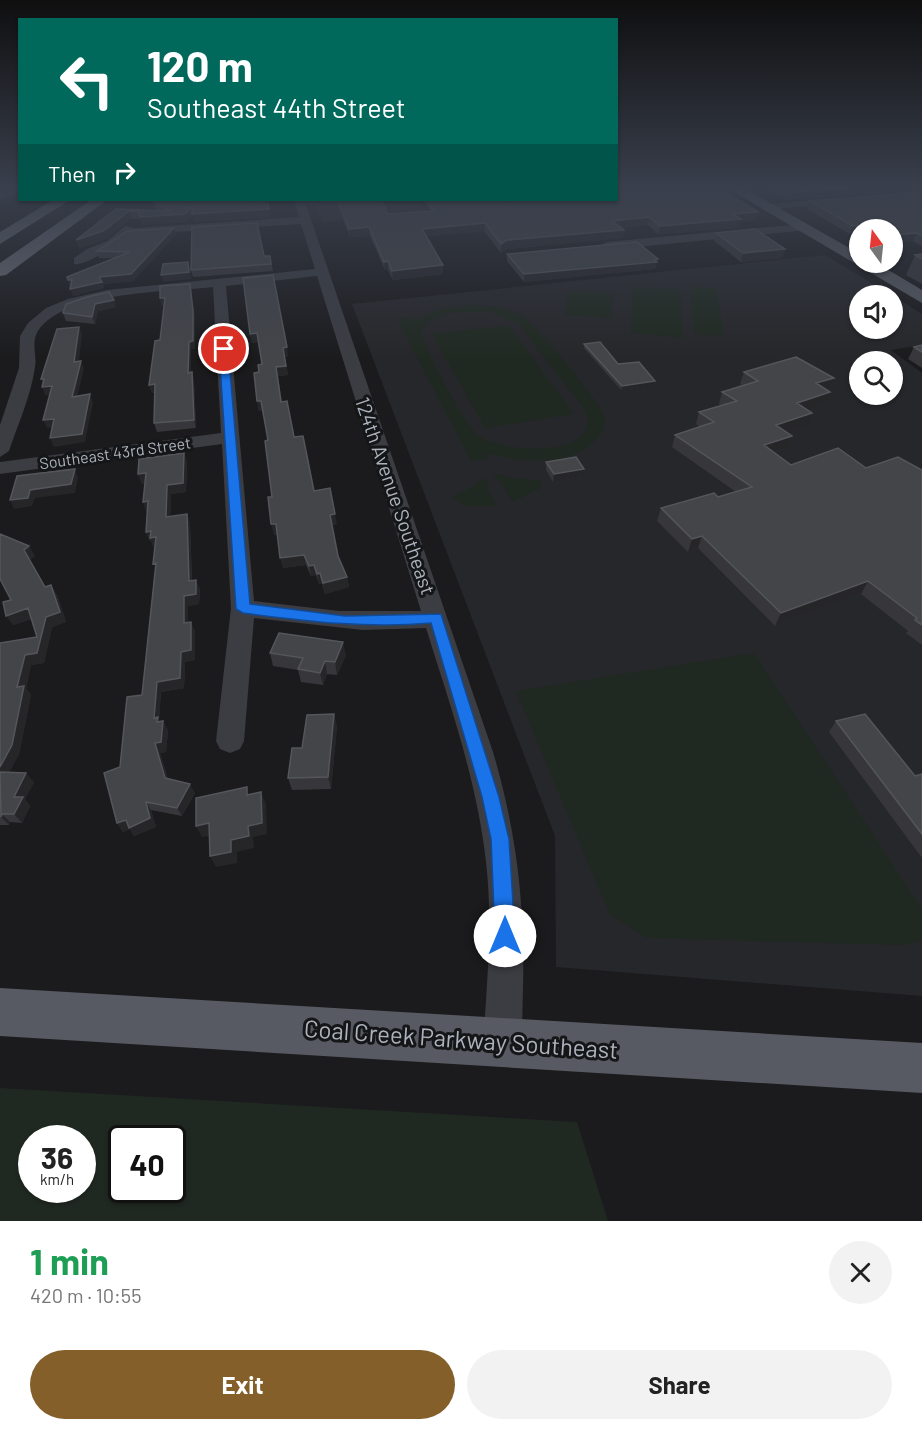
<!DOCTYPE html>
<html lang="en">
<head>
<meta charset="utf-8">
<style>
  :root { --surface:#fff; --page:#f2f2f2; --text:#222; --muted:#767676; --accent:#855f29 }
  body { margin:0; font-family:Barlow,sans-serif; background:var(--page); color:var(--text); height:100vh; display:flex; flex-direction:column; font-size:22px; white-space:nowrap }
  * { box-sizing:border-box; margin:0 }
  p { font-size:20px; color:var(--muted) }
  .icon { flex:none; width:33px; height:33px; fill:none; stroke:currentColor; stroke-width:2; stroke-linecap:round; stroke-linejoin:round }
  .map { position:relative; height:1221px; overflow:hidden }
  .side { display:flex; flex-direction:column; background:var(--surface); flex:1 }
  .side>* { flex:none }
  .banner { position:absolute; left:18px; top:18px; width:600px; height:183px; border-radius:0px; box-shadow:0 2px 4px #0004; background:#00695c; color:#fff; overflow:hidden }
  .needle { width:39px; rotate:345deg }
  .fabs { position:absolute; left:849px; top:219px; display:grid; gap:12px }
  .fabs a { display:grid; place-items:center; width:54px; height:54px; border-radius:50%; background:var(--surface); box-shadow:0 2px 4px #0004; font-size:30px }
  .speed { position:absolute; left:18px; top:1125px; display:flex; gap:12px; font-size:30px; font-weight:700; text-align:center }
  .speed>* { display:grid; place-content:center; width:78px; height:78px; border-radius:50%; background:var(--surface); box-shadow:0 2px 4px #0004; line-height:1 }
  .speed small { font-size:15px; font-weight:400 }
  .speed .limit { border:3px solid #111; border-radius:9px; background:#fff; color:#111 }
  .pin { position:absolute; display:grid; place-items:center; width:51px; height:51px; color:#fff; margin:-26px; border:3px solid #fff; border-radius:50%; box-shadow:0 2px 6px #0007 }
  .me { position:absolute; width:66px; margin:-33px; rotate:0deg; stroke-linejoin:round; filter:drop-shadow(0 0 4px #0008) }
  .turn { display:flex; align-items:center; gap:21px; height:126px; padding:0 30px; font-size:27px }
  .turn .icon { width:78px; height:78px; stroke-width:2.5 }
  .turn b { display:block; font-size:42px; line-height:51px }
  .then { display:flex; align-items:center; height:57px; padding:0 30px; background:#0003; gap:12px; font-size:22px }
  .round { display:grid; place-items:center; flex:none; width:63px; height:63px; border-radius:32px; background:var(--page) }
  .summary { display:flex; align-items:center; justify-content:space-between; height:102px; padding:0 30px }
  h1 { font-size:36px; font-weight:700; line-height:45px; color:#1e9e55 }
  .primary-button { display:flex; gap:12px; margin-top:auto; padding:12px 30px }
  .primary-button a { flex:1; height:69px; border-radius:36px; background:var(--accent); color:#fff; font-size:24px; font-weight:700; line-height:69px; text-align:center }
  .primary-button a+a { background:var(--page); color:var(--text) }
  .map>svg:first-child { display:block }
</style>
</head>
<body>
<div class="map">
<svg width="922" height="1221" viewBox="0 0 922 1221">
  <rect width="100%" height="100%" fill="#1b1b1d"/>
  <path fill="#26272a" fill-rule="evenodd" d="M389 200H419L428 213 322 222 316 205Z
    M825 255 891 295 860 296V328H892L893 296 922 314V345L891 350 922 373V996L556 967 555 836 352 304ZM860 362H892V394H860Z"/>
  <path fill="#202921" fill-rule="evenodd" d="M633 286 680 290 683 338 631 333Z
    M690 286 716 288 724 336 694 334Z
    M568 291 613 294 611 318 564 315Z
    M465 305C484 305 505 306 522 316 535 323 602 405 605 418 606 426 602 433 597 439 571 468 517 463 485 452L488 458 471 461 397 319 411 318 413 322 437 310ZM459 312H489L518 323 586 412C600 460 502 453 478 435 464 424 429 355 421 336 423 318 444 314 459 312Z
    M508 325 574 414 485 428 432 334Z
    M499 474 506 477 542 481 539 489 513 502 500 481 493 477Z
    M480 479 489 480 486 486 497 506H468L451 498 476 485Z
    M754 653 922 909V940L902 945 647 938 610 915 516 691Z
    M0 1088 577 1122 608 1221H0ZM32 1138H82V1190H32ZM122 1138H172V1190H122Z"/>
  <g fill="none" stroke-linecap="round" stroke-linejoin="round">
    <path fill="#3b3d43" fill-rule="evenodd" d="M842 198 847 201 846 203 766 210 760 207 766 204Z
      M294 200H348L343 203 306 205 493 752C517 833 525 905 523 989 522 1012 524 1036 515 1057L502 1063 489 1057 483 1044C487 984 493 922 486 862 477 781 450 705 426 628L363 630 254 618 244 741 240 749 230 753 220 749 216 741 231 608 222 444 0 474V462L221 433 213 287C170 292 56 291 36 335 32 345 37 357 35 367 31 396 18 424 9 451L0 457V425L19 368 20 336 28 323 46 308 68 299 107 290 315 269 301 224 128 235C119 244 86 266 74 264V258L87 249 107 241 125 226 135 228 299 217ZM317 276 421 611H339L254 601 226 286Z
      M803 224 807 226V230L606 250 600 246 606 242Z"/>
    <path fill="#575a62" fill-rule="evenodd" d="M727 188H744L860 254V262H875L922 290V303Z
      M0 988 922 1043V1093L0 1036Z"/>
    <path fill="#676b74" fill-rule="evenodd" d="M53 200H70L0 244V232Z
      M91 200H107L6 275 0 276V263Z"/>
  </g>
  <path fill="#37373b" d="M764 188H922V189L786 200Z
    M922 192V246L892 230H860V234H850L807 209 810 201Z
    M155 200H267L270 217 194 222 193 216 187 222 142 225 140 219H131L106 239 79 249 76 240 116 209 158 211 155 209 153 201H155Z
    M423 200H616L756 220 741 221 739 228 658 234 648 225 621 228 624 230 623 238 507 249 501 253 484 231 427 236 443 265V274L393 280 388 270H385L370 236 350 237 339 209 338 201 388 214 430 211Z
    M174 228 176 234 133 281 103 284 104 288 73 296 114 258H99L97 251Z
    M716 233 785 249 782 258 741 262 714 241Z
    M507 254 656 266 655 269 524 282 507 261Z
    M922 254V284L906 275 915 255Z
    M264 256H270L273 271 193 277 191 270Z
    M191 291 195 319V349H191V372H192L194 380 196 428 157 432 154 423 155 392 152 393 149 385 160 340 164 305 162 306 160 298Z
    M116 307 98 311 95 324 66 321 63 313Z
    M250 334 288 356 285 357 288 375 278 376 282 402 314 491 337 524 332 525 338 556 347 577 349 587 325 594 322 583 319 584 316 575 311 576 306 565 283 568 278 534 274 535 268 440 263 410 259 411 257 401 259 372 262 364 258 342 252 343Z
    M584 344 654 385 621 390 584 348Z
    M922 345V368L908 359 914 347Z
    M744 372 834 378 829 390H827L825 404 808 410 807 425 787 432 792 436 787 448 774 453 791 465 922 470V645L906 633 908 631 861 594 775 626 698 548 688 552 657 521 661 508 718 497 736 492 672 447 675 435 700 427 696 424 699 412 721 405 719 404 722 392 742 385 740 384Z
    M184 453 187 463 186 492 171 494 170 517 187 514 190 524 192 580 200 589 199 604 188 606V622L195 631V660L185 662 184 688 161 692 159 720 160 722 163 721 168 731 166 752 160 753 168 779 195 793 182 816 151 810 156 827 134 836 130 829 123 832 117 823 120 767 142 695 155 569V548H154L151 541H150L146 532 147 512 143 502 145 483 142 484 138 474Z
    M546 462 583 477 553 482 546 470Z
    M0 534 35 556 29 560 45 587 57 595 66 622 52 627 44 663 31 665 26 688 31 695 19 754 9 772 34 782 25 799 30 806 22 823 10 822 9 825H0V643L37 637 31 619 13 625 11 600Z
    M270 653 346 655 337 675 327 674 323 685 301 682 298 670 273 666Z
    M334 714 337 727 331 789 292 790 288 778 302 748Z
    M836 721 915 776 922 774V858L829 732Z"/>
  <path fill="#262629" d="M847 188H922V189L786 200 788 193Z
    M20 190V197L0 206V198Z
    M267 200 270 217 194 222 193 216 187 222 142 225 140 217 193 206Z
    M129 211 131 219 106 239 79 249 76 240Z
    M758 212 756 220 741 221 739 228 658 234 660 226 733 214Z
    M649 217 648 225 611 229 612 221Z
    M485 223 484 231 423 237 422 229Z
    M861 225 858 233 850 234 853 226Z
    M369 227 370 236 350 237 349 229Z
    M174 228 176 234 133 281 103 284 104 288 73 296 70 289 99 277Z
    M624 230 623 238 507 249 501 253V244L507 240Z
    M917 233 913 241 892 243V235Z
    M785 249 782 258 741 262 743 253Z
    M658 259 655 269 524 282V274Z
    M388 261V270H385L384 262Z
    M188 262 190 269 191 279 163 282 161 275Z
    M443 265V274L393 280 392 271Z
    M68 280H72L70 287Z
    M190 284 195 319V349H191V381L188 373Z
    M160 298H165L167 305 162 306Z
    M114 300 116 307 98 311 95 324 92 317 95 304Z
    M79 327 82 334 78 370 74 362Z
    M257 333 259 342 252 343 250 334Z
    M287 347 288 356 285 357 288 375 278 376 276 367 283 348Z
    M81 361 84 369 75 405 72 397Z
    M192 372 194 380 196 428 194 420Z
    M834 378 829 390 811 395 816 383Z
    M41 379H44L52 386 55 394 45 395 42 387H44Z
    M655 381 654 385 621 390 622 386Z
    M155 384 158 392 152 393 149 385Z
    M830 392 825 404 792 416 797 403Z
    M90 394 93 403 85 442 54 447 50 438Z
    M257 401H261L263 410 259 411Z
    M812 413 807 425 772 438 776 425Z
    M54 419 58 427 47 428 43 420Z
    M792 436 787 448 759 458 764 445Z
    M184 453 187 463 186 492 171 494 170 527 166 517 167 485Z
    M75 469 78 478 75 493 35 498 32 506 14 509 10 500Z
    M584 469 583 477 553 482 554 474Z
    M146 473 149 483 142 484 138 474Z
    M148 501 147 512 143 502Z
    M187 514 190 524 192 590 189 581Z
    M335 514 337 524 332 525 330 515Z
    M271 524H276L279 534 274 535Z
    M151 531 156 537 160 547 154 548 151 541H150L146 532Z
    M702 536 698 548 688 552 692 539Z
    M29 546 35 556 29 560 24 550Z
    M304 555 306 565 283 568 280 558Z
    M314 565 316 575 311 576 309 566Z
    M320 573 322 583 319 584 317 574Z
    M347 577 349 587 325 594 323 583Z
    M196 580 200 589 199 604 188 606V633L184 623V596Z
    M868 581 861 594 775 626 781 613Z
    M51 585 57 595 66 622 52 627 44 663 31 665 26 688 31 695 19 754 5 781 0 775V767L17 687 25 655 37 653Z
    M28 608 34 618 13 625 6 616Z
    M191 622 195 631V660L185 662 184 688 161 692 159 720 163 726V721L168 731 166 752 160 753 170 787 165 778 155 743 154 718 157 682 181 652Z
    M343 642 346 655 337 675 335 662Z
    M325 661 327 674 323 685 320 673Z
    M334 714 337 727 331 789 328 777Z
    M26 773 34 782 25 799 30 806 22 823 14 814V797Z
    M190 784 195 793 182 816 177 808Z
    M261 792 266 804 267 834 253 837 254 848 237 852V863L216 867 210 856 231 840 248 826Z
    M146 802 151 810 156 827 134 836 130 829 123 832 117 823Z
    M2 814 10 822 9 825 1 817Z
    M209 823 215 835 202 837 196 826Z"/>
  <path fill="#434549" stroke="#54565b" stroke-width="1.5" d="M0 188H20V190L0 198Z
    M616 188H719L758 212 733 214 741 219 660 226 649 217 612 221 624 230 507 240 501 244 485 223 422 229 443 265 392 271 388 261 384 262 369 227 349 229 338 201 363 200H381L388 214 434 211 427 200H616Z
    M780 188H847L788 193Z
    M922 192V236L917 233 892 235V230H871L861 225 853 226 810 201Z
    M157 200H267L269 209 192 214 193 206 185 214 140 217 138 211H129L103 231 76 240 116 209 170 211 153 201 158 200Z
    M257 223 264 256H270L271 264 191 270 192 227Z
    M174 228 131 274 99 277 102 282 70 289 72 280H68L67 277 130 252 97 251 127 231Z
    M755 229 785 249 743 253 716 233Z
    M637 242 658 259 655 260 657 262 524 274 507 254Z
    M922 254V259L915 255Z
    M188 262 189 272 161 275 163 264Z
    M273 275 287 347 283 348 286 366 276 367 281 402 287 401 294 437 303 436 314 491 330 488 335 514 330 515 338 556 347 577 323 583 320 573 317 574 314 565 309 566 304 555 280 558 276 524H271L268 497H272L265 441 268 440 261 401H257L254 373 259 372 258 365 262 364 257 333 250 334 243 278Z
    M190 284 193 311V341L189 342 188 373 192 372 194 420 154 423 155 384 149 385 155 341 160 340 165 298H160V286Z
    M109 292 114 300 95 304 92 317 63 313 66 304 87 297Z
    M79 327 74 362 81 361 72 397 90 394 82 434 50 438 54 419 43 420 52 386 42 387 44 379H41L57 329Z
    M600 342 618 364 639 362 655 381 622 386 584 344Z
    M922 345V352L914 347Z
    M796 357 834 378 816 383 830 392 797 403 812 413 776 425 792 436 764 445 791 465 838 448 866 468 898 457 922 470V625L915 620 917 618 868 581 781 613 702 536 692 539 661 508 714 493 718 497 752 487 675 435 714 422 699 412 737 401 722 392 758 381 744 372Z
    M184 453 183 483 167 485 166 517 187 514 189 581 196 580V594L184 596V623L191 622V650L181 652 180 678 157 682 154 718 158 717 157 722 163 721 161 742 155 743 165 778 190 784 177 808 146 802 150 818 129 828 126 820 117 823 104 773 120 767 127 697 142 695 156 563 153 564 156 537 150 538 151 531 146 532 148 501 143 502 146 473 138 474 139 459Z
    M576 457 584 469 554 474 546 462Z
    M75 469 71 484 30 490 28 498 10 500 17 476Z
    M0 534 29 546 24 550 45 587 51 585 60 612 46 617 37 653 25 655 17 687 24 686 12 745 0 767V643L37 637 28 608 6 616 3 602 11 600 0 579Z
    M279 633 343 642 335 662 325 661 320 673 298 669 303 658 270 653Z
    M334 714 328 777 288 778 292 748H302L307 715Z
    M865 714 915 776 922 774V834L836 721Z
    M0 772 26 773 14 797H23L14 814H2L1 817Z
    M247 787V795L261 792 262 823 248 826 249 836 231 840V852L210 856 209 823 196 826V798Z"/>
  <linearGradient id="sky" x2="0" y2="1"><stop stop-color="#0f0f10"/><stop offset="0.52" stop-color="#393f4c"/><stop offset="1" stop-color="#393f4c" stop-opacity="0"/></linearGradient>
  <rect width="922" height="359" fill="url(#sky)"/>
  <path fill="#1a73e8" stroke="#114b97" stroke-width="1.5" d="M224 346 228 349 250 604 345 616 441 614 499 797 509 839 515 936 512 942 505 945 498 942 495 936 491 839 482 797 431 623C367 629 306 621 243 613L236 609 219 349Z"/>
  <g text-anchor="middle" stroke-width="6" stroke-linejoin="round" paint-order="stroke">
    <g font-size="16" fill="#acb3bd" stroke="#151618">
      <text transform="translate(115 453) rotate(-8)" y="6">Southeast 43rd Street</text>
    </g>
    <g font-size="20" fill="#acb3bd" stroke="#151618">
      <text transform="translate(395 496) rotate(71)" y="7">124th Avenue Southeast</text>
    </g>
    <g font-size="24" fill="#acb3bd" stroke="#151618">
      <text transform="translate(461 1040) rotate(4)" y="8">Coal Creek Parkway Southeast</text>
    </g>
  </g>
</svg>
<div class="fabs">
<a><svg class="needle" viewBox="-14 -14 28 28"><path d="M0-13l5 13h-10z" fill="#e53935"/><path d="M0 13l5-13h-10z" fill="#767676"/></svg></a>
<a><svg class="icon" aria-label="sound" viewBox="0 0 24 24"><path d="M4 9h4l5-4v14l-5-4H4zM17 9q2 3 0 6"/></svg></a>
<a><svg class="icon" aria-label="search" viewBox="0 0 24 24"><circle cx="10" cy="10" r="6"/><path d="M15 15l6 6"/></svg></a>
</div>
<div class="speed"><div>36<small>km/h</small></div><div class="limit">40</div></div>
<div class="pin" style="left:224px;top:349px;background:#d93025"><svg class="icon" aria-label="arrive" viewBox="0 0 24 24"><path d="M6 21V4h12l-3 4 3 4H6"/></svg></div>
<svg class="me" style="left:505px;top:936px" viewBox="-20 -20 40 40"><circle r="19" fill="#fff"/><path d="M0-13L10 11 0 6-10 11z" fill="#1a73e8"/></svg>
<div class="banner">
<div class="turn"><svg class="icon" aria-label="left" viewBox="0 0 24 24"><path d="M17 20v-9H6M10 6l-5 5 5 5"/></svg><div><b>120 m</b>Southeast 44th Street</div></div>
<div class="then">Then<svg class="icon" aria-label="right" viewBox="0 0 24 24"><path d="M7 20v-9h11M14 6l5 5-5 5"/></svg></div>
</div>
</div>
<section class="side">
<div class="summary"><div><h1>1 min</h1><p>420 m · 10:55</p></div><a class="round"><svg class="icon" aria-label="close" viewBox="0 0 24 24"><path d="M6 6l12 12M18 6L6 18"/></svg></a></div>
<div class="primary-button"><a>Exit</a><a>Share</a></div>
</section>
</body>
</html>
